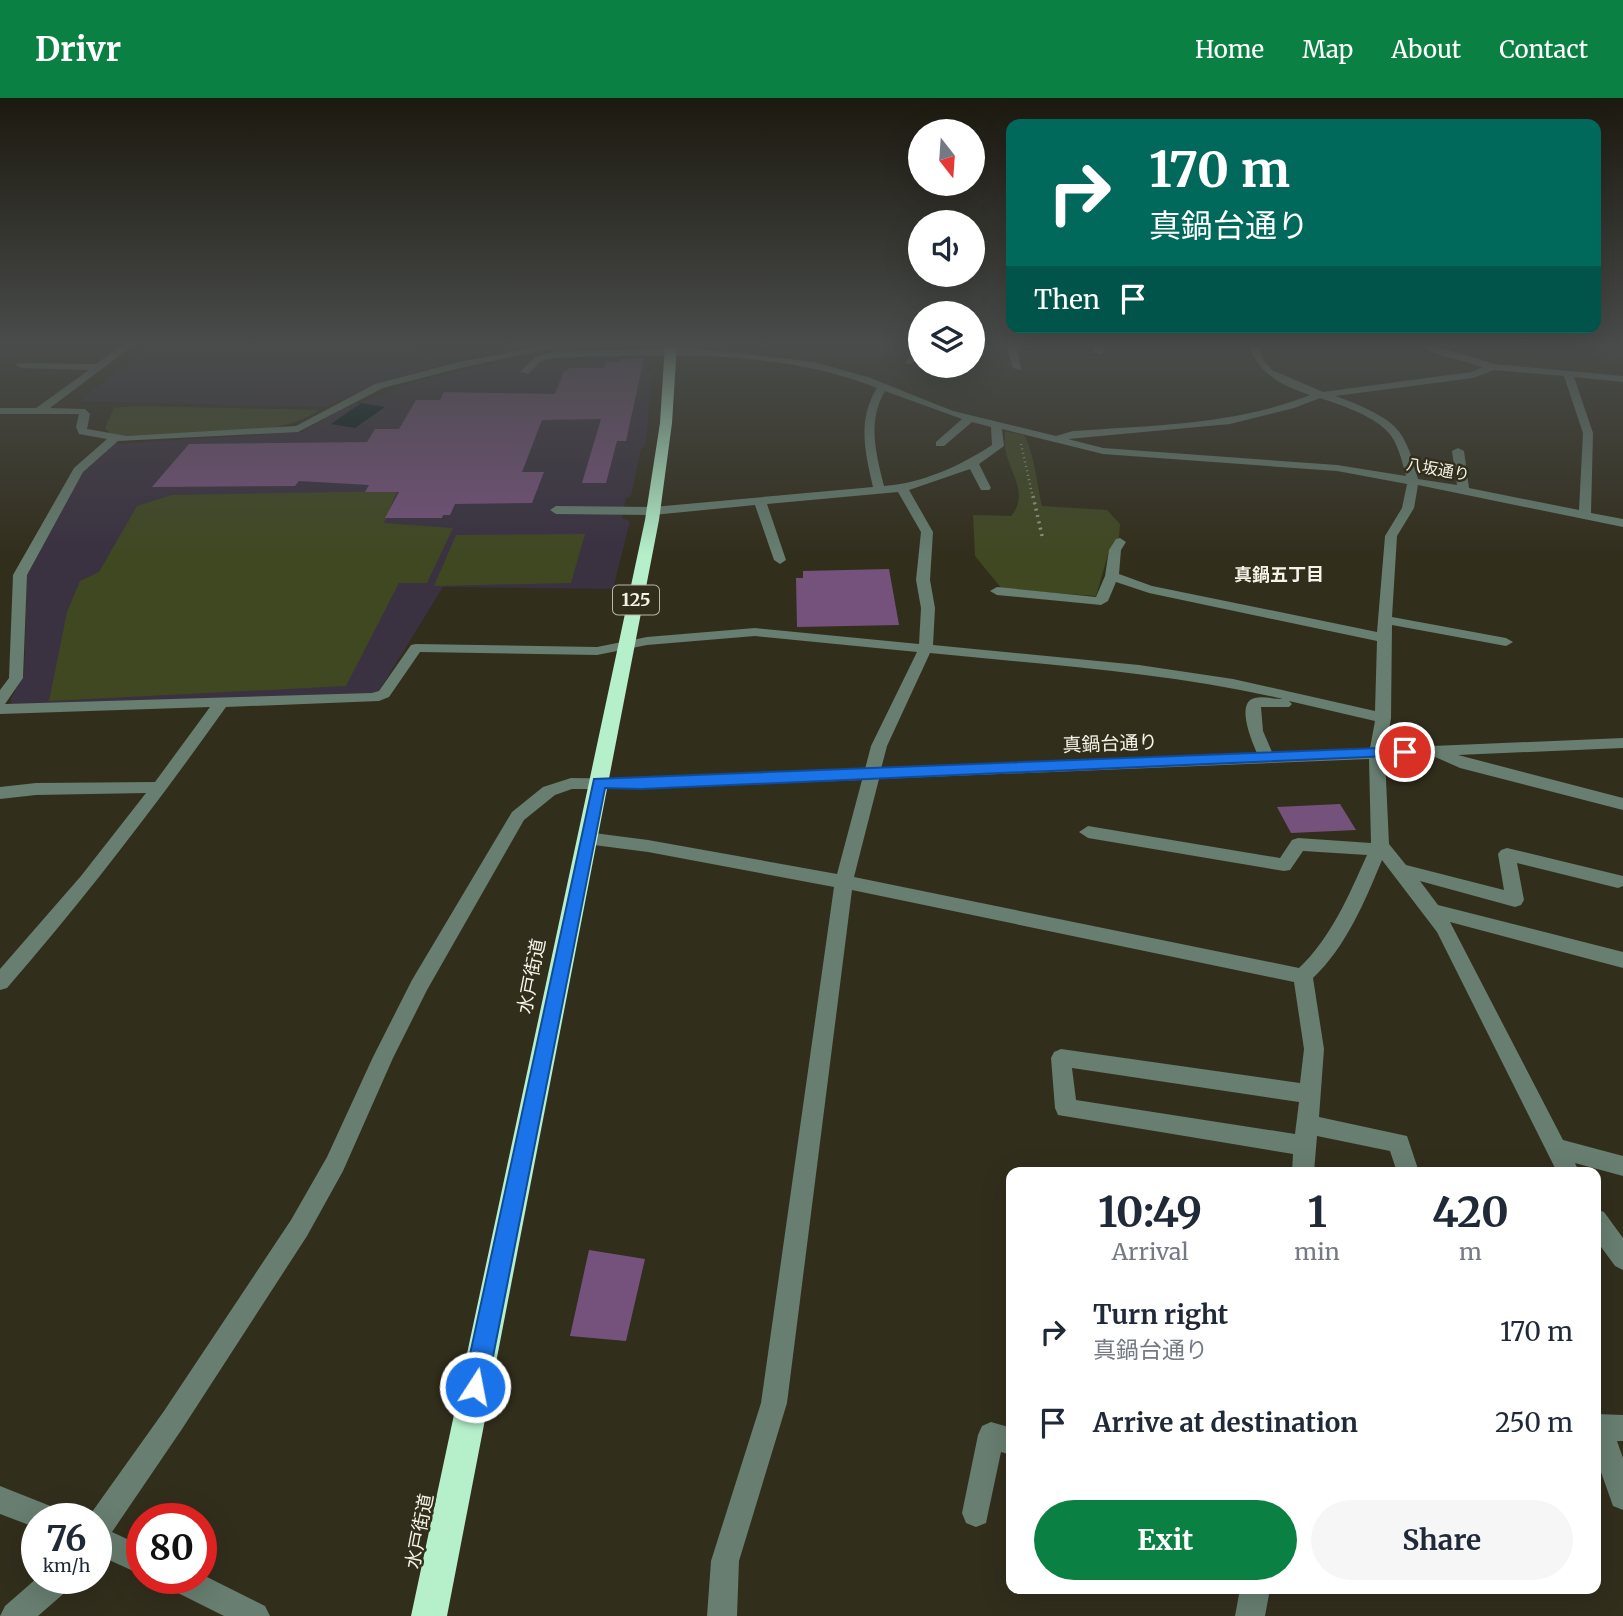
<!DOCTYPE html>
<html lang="en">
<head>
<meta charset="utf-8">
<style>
  :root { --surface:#fff; --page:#f6f6f7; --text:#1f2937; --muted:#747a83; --accent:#0b8043 }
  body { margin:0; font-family:Merriweather,"Noto Sans JP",serif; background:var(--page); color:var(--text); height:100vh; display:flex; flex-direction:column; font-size:26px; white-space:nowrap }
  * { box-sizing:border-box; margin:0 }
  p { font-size:23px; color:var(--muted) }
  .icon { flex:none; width:38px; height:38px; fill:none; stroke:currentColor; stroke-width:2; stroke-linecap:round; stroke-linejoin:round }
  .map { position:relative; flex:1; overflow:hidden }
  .panel { position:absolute; left:1006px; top:1069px; width:595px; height:427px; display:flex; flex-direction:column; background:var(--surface); border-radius:14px; box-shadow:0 7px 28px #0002 }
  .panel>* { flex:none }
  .hud { position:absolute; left:1006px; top:21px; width:595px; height:214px; border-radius:14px; box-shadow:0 7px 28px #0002; background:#00695c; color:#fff; overflow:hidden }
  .needle { width:46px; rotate:163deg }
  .buttons { position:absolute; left:908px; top:21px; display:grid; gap:14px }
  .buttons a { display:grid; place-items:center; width:77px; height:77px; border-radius:50%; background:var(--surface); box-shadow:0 7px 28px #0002; font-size:35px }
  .speed { position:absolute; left:21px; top:1405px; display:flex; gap:14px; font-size:35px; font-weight:700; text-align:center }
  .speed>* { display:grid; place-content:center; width:91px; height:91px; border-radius:50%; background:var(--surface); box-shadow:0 7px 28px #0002; line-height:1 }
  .speed small { font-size:18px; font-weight:400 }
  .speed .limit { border:10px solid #d22; background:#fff; color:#111 }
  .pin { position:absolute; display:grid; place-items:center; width:60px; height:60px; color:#fff; margin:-30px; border:4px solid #fff; border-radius:50%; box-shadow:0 2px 7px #0007 }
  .me { position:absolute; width:77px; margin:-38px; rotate:11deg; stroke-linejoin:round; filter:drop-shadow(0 0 5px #0008) }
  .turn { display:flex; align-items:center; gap:24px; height:147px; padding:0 28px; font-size:32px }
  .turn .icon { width:91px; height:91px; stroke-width:2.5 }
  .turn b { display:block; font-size:49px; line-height:60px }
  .then { display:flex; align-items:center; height:66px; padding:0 28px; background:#0003; gap:14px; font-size:26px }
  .eta { display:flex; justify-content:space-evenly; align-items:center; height:119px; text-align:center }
  .eta b { font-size:42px; font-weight:700; line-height:49px }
  .button { display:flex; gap:14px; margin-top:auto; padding:14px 28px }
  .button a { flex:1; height:80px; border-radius:42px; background:var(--accent); color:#fff; font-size:28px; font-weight:700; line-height:80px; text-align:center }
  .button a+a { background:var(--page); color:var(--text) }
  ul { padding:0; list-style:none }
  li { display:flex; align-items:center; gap:21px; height:91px; padding:0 28px }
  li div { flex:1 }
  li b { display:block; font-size:26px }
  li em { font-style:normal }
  header { display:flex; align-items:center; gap:42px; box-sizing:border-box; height:98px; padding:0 35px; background:var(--accent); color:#fff }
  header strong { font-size:33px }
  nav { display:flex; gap:38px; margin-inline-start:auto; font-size:24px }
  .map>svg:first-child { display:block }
</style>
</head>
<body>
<header>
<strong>Drivr</strong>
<nav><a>Home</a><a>Map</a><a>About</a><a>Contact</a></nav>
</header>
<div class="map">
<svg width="1623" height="1518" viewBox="0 0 1623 1518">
  <rect width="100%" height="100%" fill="#322e1c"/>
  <path fill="#3a3141" d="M156 246H412L444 266 376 286 326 309 79 303Z
    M655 249 647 253V274L653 275 645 348 641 351 631 398 626 400 622 420 630 423 613 491 443 489 379 593 374 596 12 606 10 602 24 577 27 477 82 372 113 346 302 334 341 312 415 283 537 256Z"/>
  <path fill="#404822" d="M134 308 319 312C275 343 176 336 122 338L110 335 105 330 114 310Z
    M1005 333 1024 337C1033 350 1038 391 1042 408L1107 412 1120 426 1119 439 1109 453 1096 498 1002 491 975 458 973 417 1011 418C1030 396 1009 374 1005 350 1004 345 1005 338 1005 333Z
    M397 393 384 425 453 430 427 485H399L346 588 49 603 67 514 80 483 99 474 137 408 172 397Z
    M585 436 571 485 434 488 456 437Z"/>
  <path fill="#01181b" d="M361 305 385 309 355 330 331 326Z"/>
  <path fill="#75527c" d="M644 260 626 343H617L606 385H582L601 321 542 322 522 374H544L532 405 455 406 450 417H443L442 420H385L399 394H365L369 387 299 383 295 388 152 389 189 346 367 344 375 331H399L416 302H440L444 294 555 296 564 273H568L569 270H604L606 264H620V261Z
    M889 471 899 527 797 529 796 480H803V473Z
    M1340 706 1356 732 1291 735 1277 709Z
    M589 1152 645 1161 626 1243 570 1238Z"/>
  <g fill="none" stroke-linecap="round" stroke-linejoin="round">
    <path stroke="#9a9789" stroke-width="2.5" stroke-dasharray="1 3.5" stroke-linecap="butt" d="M1021 346 1033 400"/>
    <path stroke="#9a9789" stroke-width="3.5" stroke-dasharray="2 4.5" stroke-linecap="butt" d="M1033 398 1043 442"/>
    <path fill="#677e70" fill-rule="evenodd" d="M124 246H135L50 310 85 311 90 316 87 331 127 338 296 328 375 286 459 264 553 246 558 249 460 270 383 290 298 334 118 343 83 374 27 477 23 580 5 606 372 595 379 593 411 547 416 546 597 549 647 539 755 530 919 546 921 510 916 482 921 434 898 394 767 406 786 462 780 466 774 462 755 407 653 417 556 416 550 412 556 408 653 409 873 389C865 354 857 322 877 290 775 249 660 257 553 260L541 263 528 276 520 274 535 259 552 254 691 250 814 264 868 279 953 313 1056 338 1073 333C1153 327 1235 327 1310 297 1280 287 1259 276 1248 246H1258L1264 263 1272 272 1323 294 1471 274 1483 269 1433 255 1417 246H1429L1494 266 1623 278V284L1574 279 1593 335 1591 415 1623 421V429L1418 387 1414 410 1397 438 1392 519 1506 540 1513 544 1506 548 1392 527 1391 620 1386 650 1623 640V650L1458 657 1623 700V712L1460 670 1433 658 1385 660 1389 746 1406 767 1504 792 1498 756 1501 752 1507 750 1623 778V788L1618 790 1517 765 1524 802 1521 807 1515 809 1420 783 1438 807 1623 854V870L1450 824 1563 1042 1623 1058V1078L1575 1065 1579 1074H1557L1437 834 1382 762C1365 803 1346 849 1313 880L1324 951 1319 1019 1407 1038 1419 1074H1397L1390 1053 1317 1038 1314 1074H1292L1293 1056 1058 1017 1055 1010 1051 960 1054 954 1061 951 1300 985 1304 951 1294 884 852 792 787 1305 739 1463 737 1518H707L711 1463 761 1305 834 789 648 754 586 746 577 740 586 734 648 742 837 776 862 682 641 691H572L555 697 524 722 427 892 393 960 343 1073 307 1138 182 1331 112 1434 142 1448V1477L96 1456V1421H87L164 1313 291 1122 327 1059 373 959 412 882 512 714 543 689 571 680 641 681 865 671 871 648 917 554 755 538 647 547 597 557 420 554 389 599 379 603 226 609C157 706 86 799 7 890L0 892V871L81 778 146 695 36 697 0 701V689L36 685 155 684 210 609 0 616V592L9 580 13 477 74 370 107 341 79 336 76 329 79 316H0V310H36L89 272 21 270 16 267 18 265 96 266ZM1494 272 1564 278 1583 335 1579 412 1469 390 1464 353 1458 350 1452 353 1457 387 1418 381C1413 364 1408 342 1395 329 1384 317 1351 303 1335 298L1473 280ZM885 293 962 321 936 344V348H944L972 324 991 329 992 347C960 368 923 385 884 388 876 356 867 323 885 293ZM1320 300C1339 306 1371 317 1386 332 1398 343 1402 364 1406 378L1337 367 1103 350 1068 341 1230 326 1294 310ZM1002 331 1103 356 1337 373 1407 386 1402 410 1385 438 1377 534 1152 488 1119 476 1121 452 1126 444 1120 440 1116 441 1109 452 1105 478 1096 499 997 489 990 493 997 497 1101 507 1108 503 1116 484 1149 495 1377 543 1375 613 1233 581 1139 567 933 547 935 510 930 482 933 434 909 392 970 371 981 392H989L991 390 979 366 1004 348ZM930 555C1048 567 1167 574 1283 601 1274 601 1263 598 1255 600 1235 604 1252 644 1257 655L881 671 887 648ZM1289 603 1375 623 1370 650 1272 654 1263 633 1261 609H1289L1292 606ZM1369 661 1371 745 1298 740 1292 742 1280 760 1088 728 1079 734 1088 740 1284 773 1290 772 1303 753 1367 757C1349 797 1331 840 1299 870L854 779 879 681ZM1072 970 1299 1004 1295 1036 1076 1002Z
      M1006 246H1016L1021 272 1013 270Z
      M1096 246H1106L1101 256 1093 254Z
      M920 248V256L912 266H906V262Z
      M1596 1111 1604 1114 1623 1140V1172L1615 1168 1596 1142Z
      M1596 1316 1623 1317V1343H1617L1623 1360V1412L1613 1408 1596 1360Z
      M991 1324 1012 1330V1357L1001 1354 986 1425 976 1429 966 1425 962 1415 978 1337 982 1328Z
      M0 1388 58 1411 62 1421H37V1430L0 1416Z
      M201 1476 265 1508 270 1518H224L168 1490 164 1480H201Z
      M37 1480H74L70 1490 38 1518H0L5 1508Z
      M1240 1491H1270L1265 1518H1235Z"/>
    <path fill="#b5f0cb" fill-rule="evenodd" d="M665 246H677L672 325 659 422 447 1518H411L645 422 660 325Z"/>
  </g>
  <linearGradient id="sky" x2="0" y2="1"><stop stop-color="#1c190f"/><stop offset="0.54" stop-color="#494c4b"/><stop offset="1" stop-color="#494c4b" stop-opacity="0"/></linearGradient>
  <rect width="1623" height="458" fill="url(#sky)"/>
  <path fill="#1a73e8" stroke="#114b97" stroke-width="2" d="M1405 649 1411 651 1413 654 1411 657 641 691 605 690 487 1289 483 1297 475 1301 467 1297 463 1289 594 681Z"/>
  <g text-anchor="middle" stroke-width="5" stroke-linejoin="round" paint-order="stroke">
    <g font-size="16" fill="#f5f2e7" stroke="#322e1c">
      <text transform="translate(1438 371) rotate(10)" y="6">八坂通り</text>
    </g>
    <g font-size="18" font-weight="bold" fill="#f5f2e7" stroke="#322e1c">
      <text x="1279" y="483">真鍋五丁目</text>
    </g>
    <rect fill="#322e1c" stroke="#bab7aa" stroke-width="2" x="613" y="487.5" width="46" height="29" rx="5"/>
    <g font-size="18" font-weight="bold" fill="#f5f2e7">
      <text x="636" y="508">125</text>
    </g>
    <g font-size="19" fill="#f5f2e7" stroke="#322e1c">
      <text transform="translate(1110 645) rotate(-2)" y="7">真鍋台通り</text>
      <text transform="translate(531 878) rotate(-79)" y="7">水戸街道</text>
      <text transform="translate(419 1433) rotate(-79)" y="7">水戸街道</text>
    </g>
  </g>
</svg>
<div class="buttons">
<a><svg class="needle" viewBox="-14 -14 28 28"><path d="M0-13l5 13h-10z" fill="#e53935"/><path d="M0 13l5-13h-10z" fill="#747a83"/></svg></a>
<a><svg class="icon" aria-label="sound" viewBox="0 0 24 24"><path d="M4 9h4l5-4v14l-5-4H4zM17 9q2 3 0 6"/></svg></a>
<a><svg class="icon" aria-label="layers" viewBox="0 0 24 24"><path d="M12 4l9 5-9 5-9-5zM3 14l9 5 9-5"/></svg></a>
</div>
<div class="speed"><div>76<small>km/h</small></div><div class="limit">80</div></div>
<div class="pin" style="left:1405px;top:654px;background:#d93025"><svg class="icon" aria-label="arrive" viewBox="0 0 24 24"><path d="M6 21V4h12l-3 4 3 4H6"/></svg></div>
<svg class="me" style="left:475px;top:1289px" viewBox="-20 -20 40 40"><circle r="17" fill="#1a73e8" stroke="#fff" stroke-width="3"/><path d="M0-11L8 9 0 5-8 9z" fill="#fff"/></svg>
<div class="hud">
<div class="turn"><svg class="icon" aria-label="right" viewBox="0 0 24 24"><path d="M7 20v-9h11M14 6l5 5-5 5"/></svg><div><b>170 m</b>真鍋台通り</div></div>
<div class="then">Then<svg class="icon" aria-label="arrive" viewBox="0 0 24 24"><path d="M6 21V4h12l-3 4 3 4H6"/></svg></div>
</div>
<section class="panel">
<div class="eta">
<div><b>10:49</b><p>Arrival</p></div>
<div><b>1</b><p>min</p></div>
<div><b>420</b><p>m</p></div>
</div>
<ul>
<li><svg class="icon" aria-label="right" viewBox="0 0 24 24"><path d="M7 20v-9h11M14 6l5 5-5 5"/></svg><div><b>Turn right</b><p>真鍋台通り</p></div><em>170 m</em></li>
<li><svg class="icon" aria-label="arrive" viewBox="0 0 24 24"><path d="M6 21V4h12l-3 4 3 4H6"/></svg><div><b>Arrive at destination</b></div><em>250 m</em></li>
</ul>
<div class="button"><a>Exit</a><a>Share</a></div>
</section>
</div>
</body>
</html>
